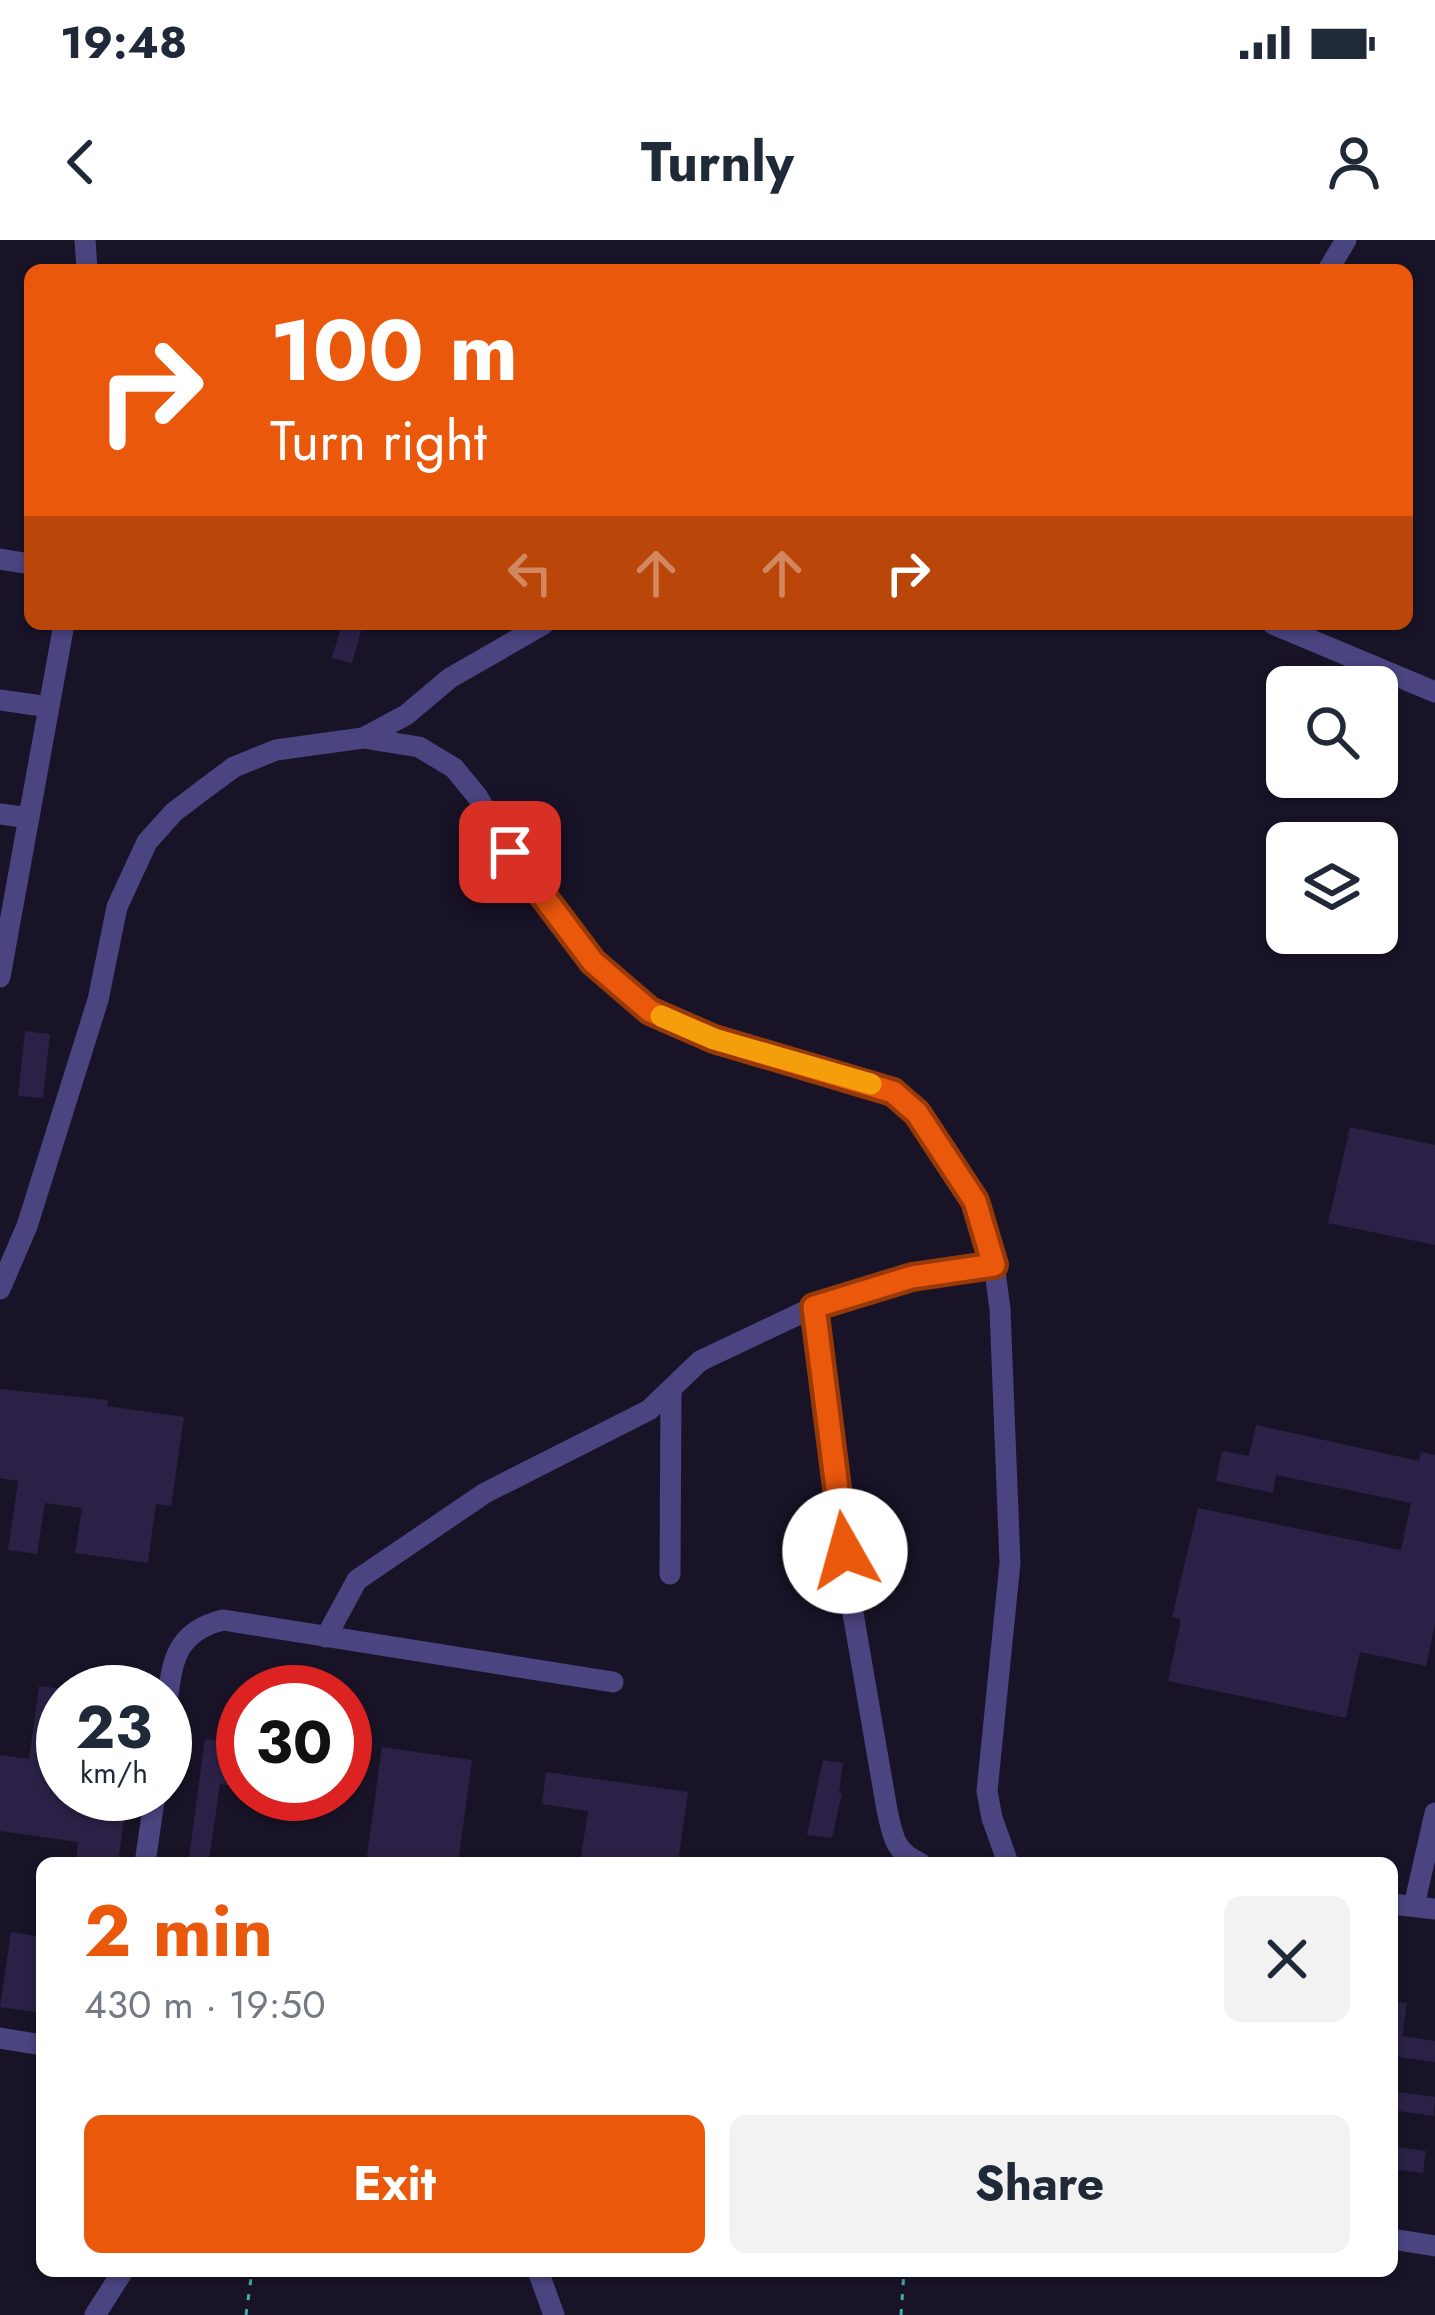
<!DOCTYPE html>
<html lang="en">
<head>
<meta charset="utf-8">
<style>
  :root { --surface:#fff; --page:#f2f2f3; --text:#1f2937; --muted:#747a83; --accent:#ea580c }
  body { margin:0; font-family:Jost,sans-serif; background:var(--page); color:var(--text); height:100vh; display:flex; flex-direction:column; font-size:45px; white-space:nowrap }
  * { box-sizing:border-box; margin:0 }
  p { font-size:39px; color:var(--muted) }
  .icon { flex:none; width:66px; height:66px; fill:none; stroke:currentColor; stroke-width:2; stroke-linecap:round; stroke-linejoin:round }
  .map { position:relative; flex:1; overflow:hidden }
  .panel { position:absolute; left:36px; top:1617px; width:1362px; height:420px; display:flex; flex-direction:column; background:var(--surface); border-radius:18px; box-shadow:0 3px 9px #0004 }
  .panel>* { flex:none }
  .hud { position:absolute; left:24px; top:24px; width:1389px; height:366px; border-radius:18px; box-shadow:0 3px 9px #0004; background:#ea580c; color:#fff; overflow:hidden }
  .buttons { position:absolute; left:1266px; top:426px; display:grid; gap:24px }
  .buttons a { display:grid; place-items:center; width:132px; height:132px; border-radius:18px; background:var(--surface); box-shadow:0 3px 9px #0004; font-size:60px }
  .speed { position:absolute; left:36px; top:1425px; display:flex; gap:24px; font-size:60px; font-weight:700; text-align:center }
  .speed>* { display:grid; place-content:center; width:156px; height:156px; border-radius:50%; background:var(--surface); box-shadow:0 3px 9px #0004; line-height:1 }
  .speed small { font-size:30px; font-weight:400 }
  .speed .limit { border:18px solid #d22; background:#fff; color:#111 }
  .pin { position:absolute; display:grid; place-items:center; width:102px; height:102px; color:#fff; margin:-51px; border-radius:24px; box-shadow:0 6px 18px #0006 }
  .me { position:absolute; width:132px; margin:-66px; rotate:353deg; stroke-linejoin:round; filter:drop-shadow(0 0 9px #0008) }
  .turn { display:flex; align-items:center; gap:42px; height:252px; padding:0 48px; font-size:54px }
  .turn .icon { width:156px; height:156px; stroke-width:2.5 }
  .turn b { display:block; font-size:84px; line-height:102px }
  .lanes { display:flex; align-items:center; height:114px; padding:0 48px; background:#0003; justify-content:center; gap:60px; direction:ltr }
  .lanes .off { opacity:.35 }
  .round { display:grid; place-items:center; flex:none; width:126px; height:126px; border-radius:18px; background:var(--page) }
  .head { display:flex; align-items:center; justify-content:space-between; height:204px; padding:0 48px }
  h1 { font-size:72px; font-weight:700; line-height:90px; color:var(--accent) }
  .cta { display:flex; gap:24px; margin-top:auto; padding:24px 48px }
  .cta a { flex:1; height:138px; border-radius:18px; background:var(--accent); color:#fff; font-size:48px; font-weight:700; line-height:138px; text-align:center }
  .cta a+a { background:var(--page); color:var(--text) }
  .status { display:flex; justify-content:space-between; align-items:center; height:84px; padding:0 60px; background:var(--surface); direction:ltr }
  .status svg { height:33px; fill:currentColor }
  header { display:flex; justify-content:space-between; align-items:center; height:156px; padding:0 48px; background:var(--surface); font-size:54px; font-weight:700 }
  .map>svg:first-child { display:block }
</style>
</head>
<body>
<div class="status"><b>19:48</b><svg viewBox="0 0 49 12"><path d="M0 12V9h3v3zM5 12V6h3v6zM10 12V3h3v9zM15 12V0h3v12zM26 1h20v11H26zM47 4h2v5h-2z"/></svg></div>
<header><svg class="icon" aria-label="back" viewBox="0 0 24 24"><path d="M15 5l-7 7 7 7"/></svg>Turnly<svg class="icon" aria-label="person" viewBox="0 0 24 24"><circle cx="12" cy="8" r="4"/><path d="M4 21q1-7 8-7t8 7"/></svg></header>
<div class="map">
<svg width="1435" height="2075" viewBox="0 0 1435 2075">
  <rect width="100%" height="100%" fill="#181327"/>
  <path fill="#2b2146" d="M342 384H363L352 423 332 418Z
    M25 791 50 794 43 858 18 856Z
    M1350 887 1435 905V1005L1328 983Z
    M0 1149 108 1160 107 1166 184 1177 171 1266 156 1264 148 1323 75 1313 82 1268 45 1263 37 1314 8 1310 18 1241 0 1238Z
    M1256 1185 1419 1221 1421 1212 1435 1215V1384L1426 1426 1360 1412 1346 1478 1168 1441 1181 1379 1172 1377 1198 1268 1401 1310 1411 1263 1276 1235 1273 1253 1216 1241 1222 1211 1249 1216Z
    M39 1446 63 1449V1554H128L118 1623H76L78 1602 0 1591V1515L29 1519Z
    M205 1499 243 1504 240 1547 220 1544 209 1620 189 1617Z
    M382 1507 472 1520 458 1623H366Z
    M823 1520 843 1523 839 1553H842L832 1598 807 1595Z
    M546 1532 688 1552 678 1623H580L588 1571 542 1564Z
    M11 1692 42 1697V1773L0 1767Z
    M1392 1761 1407 1763 1402 1796 1435 1801V1822L1392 1816Z
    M1392 1851 1435 1857 1434 1876 1392 1870Z
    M1392 1906 1426 1911 1423 1933 1392 1929Z"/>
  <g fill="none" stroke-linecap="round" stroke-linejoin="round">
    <path stroke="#3fadad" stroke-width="3" stroke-dasharray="6 9" stroke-linecap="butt" d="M246 2075 252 2031
      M901 2075 904 2031"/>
    <path stroke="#4a4480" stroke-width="21" d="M85 0 87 30
      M1328 30 1346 0
      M0 319 30 324
      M1273 384 1435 452
      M0 460 49 467
      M363 498 406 475 450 438 544 384
      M0 574 29 578
      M0 737 64 384
      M0 1049 27 986 98 760 117 667 147 602 174 572 203 550 234 527 276 510 363 498 419 507 454 528 477 556 527 639 593 722 618 745 650 771 714 799 893 852 917 873 975 961 993 1016 1000 1069 1010 1323 987 1551 992 1578 1008 1623
      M814 1067 849 1350 887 1570C893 1596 894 1612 920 1623
      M670 1334 671 1152
      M326 1397 357 1340 485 1253 649 1170 700 1121 814 1067 912 1037 994 1025
      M165 1478C172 1431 169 1393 223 1380L613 1442
      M145 1623 155 1554
      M1392 1664 1435 1669
      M1414 1666 1435 1573
      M0 1798 42 1805
      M1392 1999 1435 2006
      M538 2031 554 2075
      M95 2075 123 2031"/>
  </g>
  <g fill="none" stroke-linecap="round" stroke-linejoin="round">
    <defs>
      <path id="route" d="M510 612 593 722 650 771 714 799 893 852 917 873 975 961 994 1025 912 1037 814 1067 845 1311"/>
    </defs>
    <use href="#route" stroke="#983908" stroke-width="30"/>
    <use href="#route" stroke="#ea580c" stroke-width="21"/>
    <path stroke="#f59e0b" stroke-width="21" d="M661 776 714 799 871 844"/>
  </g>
</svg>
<div class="buttons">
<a><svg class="icon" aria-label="search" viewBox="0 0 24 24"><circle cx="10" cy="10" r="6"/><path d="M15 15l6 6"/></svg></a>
<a><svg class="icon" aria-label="layers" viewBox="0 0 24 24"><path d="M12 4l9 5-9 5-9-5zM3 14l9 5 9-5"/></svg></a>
</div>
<div class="speed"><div>23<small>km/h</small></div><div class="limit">30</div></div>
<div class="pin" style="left:510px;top:612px;background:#d93025"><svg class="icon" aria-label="arrive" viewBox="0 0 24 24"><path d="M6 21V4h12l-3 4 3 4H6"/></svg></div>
<svg class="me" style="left:845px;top:1311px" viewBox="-20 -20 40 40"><circle r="19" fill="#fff"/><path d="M0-13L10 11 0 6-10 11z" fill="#ea580c"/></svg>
<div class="hud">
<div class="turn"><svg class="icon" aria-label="right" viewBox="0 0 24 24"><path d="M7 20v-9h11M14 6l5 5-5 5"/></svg><div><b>100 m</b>Turn right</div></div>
<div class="lanes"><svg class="icon off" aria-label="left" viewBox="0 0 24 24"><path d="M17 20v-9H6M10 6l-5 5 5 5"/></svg><svg class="icon off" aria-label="ahead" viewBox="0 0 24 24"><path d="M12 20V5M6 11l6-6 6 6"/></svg><svg class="icon off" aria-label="ahead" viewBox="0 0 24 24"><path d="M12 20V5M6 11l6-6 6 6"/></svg><svg class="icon" aria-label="right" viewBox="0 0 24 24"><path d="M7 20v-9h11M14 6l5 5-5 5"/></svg></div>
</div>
<section class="panel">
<div class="head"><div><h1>2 min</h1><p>430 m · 19:50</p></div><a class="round"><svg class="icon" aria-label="close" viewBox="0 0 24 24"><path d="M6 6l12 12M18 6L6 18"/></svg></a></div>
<div class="cta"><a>Exit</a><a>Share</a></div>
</section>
</div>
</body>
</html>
